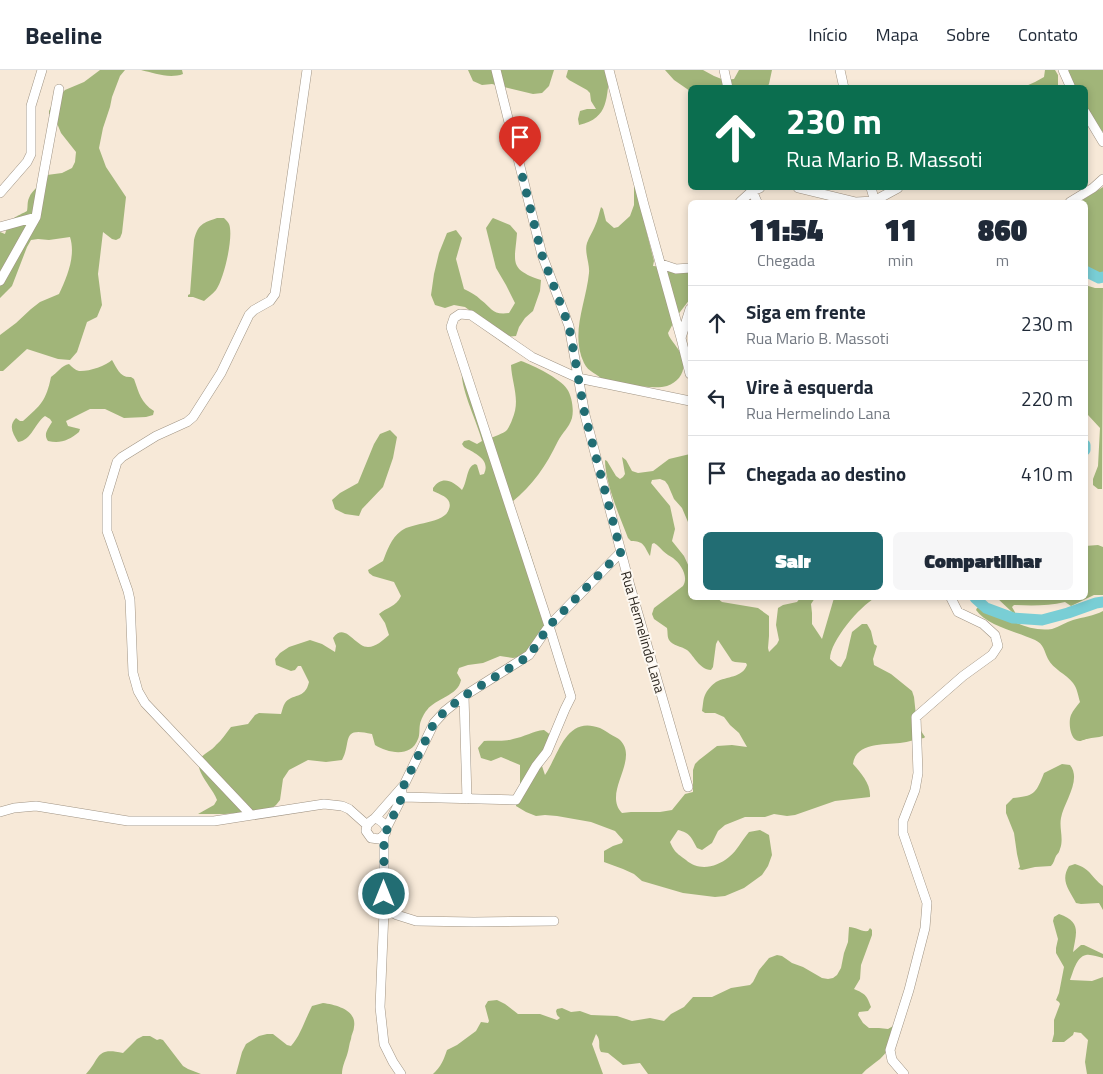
<!DOCTYPE html>
<html lang="pt">
<head>
<meta charset="utf-8">
<style>
  :root { --surface:#fff; --page:#f6f6f7; --text:#1f2937; --muted:#747a83; --line:#e0e1e3; --accent:#226d73 }
  body { margin:0; font-family:"Titillium Web",sans-serif; background:var(--page); color:var(--text); height:100vh; display:flex; flex-direction:column; font-size:19px; white-space:nowrap }
  * { box-sizing:border-box; margin:0 }
  p { font-size:16px; color:var(--muted) }
  .icon { flex:none; width:28px; height:28px; fill:none; stroke:currentColor; stroke-width:2; stroke-linecap:round; stroke-linejoin:round }
  .map { position:relative; flex:1; overflow:hidden }
  .side { position:absolute; left:688px; top:130px; width:400px; height:400px; display:flex; flex-direction:column; background:var(--surface); border-radius:8px; box-shadow:0 2px 8px #0003 }
  .side>* { flex:none }
  .hud { position:absolute; left:688px; top:15px; width:400px; height:105px; border-radius:8px; box-shadow:0 2px 8px #0003; background:#0b6e4f; color:#fff; overflow:hidden }
  .pin { position:absolute; display:grid; place-items:center; width:42px; height:42px; color:#fff; margin:-51px -21px; border-radius:50% 50% 50% 0; rotate:-45deg; box-shadow:0 0 5px #0007 }
  .pin .icon { rotate:45deg }
  .me { position:absolute; width:55px; margin:-28px; rotate:0deg; stroke-linejoin:round; filter:drop-shadow(0 0 4px #0008) }
  .turn { display:flex; align-items:center; gap:18px; height:105px; padding:0 15px; font-size:22px }
  .turn .icon { width:65px; height:65px; stroke-width:2.5 }
  .turn b { display:block; font-size:35px; line-height:42px }
  .eta { display:flex; justify-content:space-evenly; align-items:center; height:85px; text-align:center }
  .eta b { font-size:30px; font-weight:800; line-height:35px }
  .primary-button { display:flex; gap:10px; margin-top:auto; padding:10px 15px }
  .primary-button a { flex:1; height:58px; border-radius:8px; background:var(--accent); color:#fff; font-size:20px; font-weight:800; line-height:58px; text-align:center }
  .primary-button a+a { background:var(--page); color:var(--text) }
  ul { padding:0; list-style:none }
  li { display:flex; align-items:center; gap:15px; height:75px; padding:0 15px; border-top:1px solid var(--line) }
  li div { flex:1 }
  li b { display:block; font-size:19px }
  li em { font-style:normal }
  header { display:flex; align-items:center; gap:30px; box-sizing:border-box; height:70px; padding:0 25px; background:var(--surface); border-bottom:1px solid var(--line) }
  header strong { font-size:24px }
  nav { display:flex; gap:28px; margin-inline-start:auto; font-size:18px }
  .map>svg:first-child { display:block }
</style>
</head>
<body>
<header>
<strong>Beeline</strong>
<nav><a>Início</a><a>Mapa</a><a>Sobre</a><a>Contato</a></nav>
</header>
<div class="map">
<svg width="1103" height="1004" viewBox="0 0 1103 1004">
  <rect width="100%" height="100%" fill="#f7e9d8"/>
  <path fill="#a1b579" d="M100 0H125L120 6 112 27 110 37 103 58 99 78 106 97 126 127 122 163 120 168 116 170 112 169 103 162 98 204 102 235 97 247 87 252 77 282 70 290 58 289 27 279 3 301H0V265L16 253 31 239 40 232 59 224C67 207 76 186 70 167L49 170 38 169 31 170 27 177 12 216 0 228V162L5 164C11 147 12 149 27 141 28 137 27 132 29 128 32 119 43 114 47 105L62 103 72 98 75 92 76 82 61 63 54 46 49 44V41L54 31 65 20 84 12Z
    M141 0H182L183 4C169 9 154 3 141 0Z
    M468 0H554L549 16 542 23 533 24 492 14 482 15 473 11Z
    M568 0H610C606 27 610 48 579 55L578 49 580 41 587 39H596L591 31 590 23 587 20 569 10 566 7Z
    M665 0H703L714 6 724 10 734 9 739 0H772L769 14 767 17 690 18V21L674 10Z
    M1045 0H1055L1058 5V17H1026V16L1035 12 1044 7Z
    M1069 0H1103V62L1085 45V18L1069 17 1068 10Z
    M634 112 654 191 653 196 690 199V229L677 246 668 263 669 266C673 273 681 281 683 289 686 301 679 312 667 316 653 320 619 313 604 311 598 304 588 302 584 293 570 264 586 233 589 203 590 194 584 182 587 173 589 167 593 161 595 156 598 150 599 143 601 137L603 139 606 151 614 158 618 157 630 146 634 135Z
    M1103 117V203H1085V132H1079Z
    M217 148H224C226 150 228 152 229 154 234 166 224 209 216 220 213 224 208 227 204 231L193 227H188V225L190 224 194 170C198 154 203 153 217 148Z
    M493 148 510 155 517 163C515 192 508 199 541 210L540 221 533 241 525 248 519 257 516 266 506 267 465 237 454 235 445 238 435 235 431 225 434 204 439 183 447 163 456 160 462 168 456 189 464 219C470 222 476 225 481 230 493 239 492 245 509 243L515 233 506 215 496 198 486 158 492 149Z
    M1085 215 1095 218H1103L1102 419H1098L1093 415V409L1098 396 1100 358 1088 345 1085 349V343H1087L1085 340Z
    M112 290C117 298 120 308 131 307L134 309C139 323 141 333 154 341L153 345 146 347 124 348 105 339H90L66 351 68 356 80 359 79 362C69 370 61 374 48 371 43 364 48 359 52 352L50 349 45 346C34 354 32 370 18 372 13 364 8 356 16 348L20 351H23C41 335 46 331 51 307 57 303 62 295 69 294 72 297 75 300 79 301 87 302 106 296 112 290Z
    M521 291C533 295 561 309 567 319 572 326 574 340 572 348 569 358 562 363 558 371 546 396 533 415 512 432L526 470 547 537 548 548 537 569 529 580 519 587 513 588 500 586 483 593 468 595 459 598 457 603 461 610C458 626 436 628 427 640 424 643 421 650 420 654 419 659 420 665 418 669 411 688 388 683 375 675L372 664C340 656 352 672 342 690L326 692 308 690 289 700 283 709 280 730 276 735 271 739 261 741 225 744H198L214 735 217 730C213 720 205 712 201 703 193 685 208 685 216 675 222 670 226 663 231 657L248 654 255 645 259 643 281 644C282 641 283 636 285 633 292 623 305 630 309 612L301 596H298L295 600 291 601 276 595 275 589 280 583 289 577 310 570 322 574 335 582 336 576 333 568C345 551 355 577 368 577 376 577 383 570 389 565L385 553 379 544C387 537 396 537 401 526L394 512 373 506 369 503 368 500 383 491C387 481 391 468 401 461 412 452 445 454 449 439 453 428 441 425 433 421V418C442 405 453 411 462 420 468 411 466 397 475 394L477 395 480 405 484 404C491 389 474 383 464 377L462 374 464 371 469 370 477 374 482 371C477 351 459 317 462 298L489 369C494 366 503 364 507 360 509 357 511 353 512 350 521 330 512 315 511 295Z
    M390 360 397 367 393 388 383 417 362 439 359 446 345 444 335 439 332 430 340 423 358 413 374 374 380 364Z
    M690 384V479L688 452 682 438 674 429 668 415 665 411 660 409 652 410 651 413 670 436 675 459 672 471 684 486 690 499V528H717L722 532 758 538 769 546V566L768 578 769 582 777 574 779 570 776 555 778 538 783 535 797 532 800 528H815L811 534 812 543V554L822 569 834 528H875C860 536 830 571 830 589L838 596 841 597 846 588 852 562 862 554H867L871 561 874 574 877 576 873 589 874 595 891 604 912 621 914 627 917 655 925 667 924 668C916 669 909 672 900 673 884 675 856 672 853 694 861 703 871 714 870 727L835 731 795 745 787 746 774 744 765 747H745L725 755 718 761 712 773 702 780 697 778C691 767 690 763 678 760L670 772C675 783 677 783 686 790 698 801 716 798 729 787 737 781 742 770 749 762L760 760 769 765 772 785 768 796 762 805 744 818 725 826 715 827 683 823 642 811 634 804 623 799 604 792V781L613 776 622 773 623 770 615 761 591 752 557 746 545 745 536 746 526 742 516 736V726L520 716V695L501 687 491 691 481 688 478 678 484 671C494 670 504 672 513 669 524 667 533 661 544 660L552 666 542 696 545 705C559 684 566 645 600 658 604 660 607 662 610 664 613 666 618 668 620 670 640 690 602 722 622 743L631 742H660L672 740 685 724 693 722V700L695 694 699 690 717 676 732 675 747 677 739 663 730 655 724 647 715 643H705L702 641C703 636 703 629 705 625 707 620 712 615 716 612 727 606 742 608 747 595L746 593 735 592 732 591 718 570 716 574 713 597 711 600C699 599 695 587 687 580 681 576 673 576 669 570 667 566 668 563 667 558L654 549 652 544 654 538 683 516C689 507 681 494 673 488 670 486 666 484 663 481 660 478 658 475 654 473L652 474 650 486C644 476 644 471 631 471L628 468C620 447 605 413 605 390L607 391 616 406 620 409 623 407 625 404 622 387 626 390 632 401 638 403 653 401 669 389Z
    M1098 475 1103 477V525H1094L1071 536 1065 532C1048 536 1032 536 1014 535L1012 537 1016 544 1012 542 997 528H1085V476Z
    M982 537C1004 546 1028 563 1052 559 1059 557 1066 552 1073 550 1083 547 1094 546 1103 541V666C1098 668 1093 667 1087 669 1086 669 1081 671 1080 671 1070 672 1068 652 1071 645 1073 640 1077 636 1080 632 1078 625 1077 618 1073 613 1066 604 1053 599 1048 589 1044 581 1044 574 1035 570 1018 562 987 556 976 540L977 538Z
    M1062 694 1070 695C1082 710 1064 732 1061 748 1059 758 1064 769 1060 779 1059 783 1058 783 1056 786 1054 790 1054 793 1051 796L1035 797 1022 800 1018 799 1020 797 1017 784 1014 763 1006 743V735L1013 728C1035 726 1036 723 1044 703Z
    M1075 794C1091 799 1091 807 1103 816V840L1099 833 1081 834 1076 833C1069 819 1060 811 1069 796Z
    M1059 844C1082 852 1076 863 1073 882L1081 875H1084L1103 884V888C1098 887 1091 884 1086 885 1076 887 1073 903 1070 910L1092 911 1103 907V1004H1087L1085 992 1088 970 1081 963 1074 962 1073 965 1064 972H1052L1054 964V950L1060 934 1059 932 1056 930 1059 923 1064 897 1056 883V878L1058 869 1053 851 1054 847Z
    M849 857C856 857 861 862 868 861L870 858 872 860V865L861 895 860 909 854 919C866 924 867 926 871 937L868 941 859 942 858 945 863 953 869 958H879L888 959 893 956 899 942C895 959 894 977 880 989 874 994 867 998 862 1004H648L640 993 623 995 608 983 601 982C597 975 602 972 596 964L592 974 603 1004H433C441 997 444 989 447 980L457 975 476 961 481 952 488 953 489 951 485 936 488 931 497 930 505 934 518 944H540L557 950 560 948 557 945 556 941 557 939 562 938 571 942 580 941 591 945 617 946 632 951 650 948 664 951 671 944 684 937 693 927H712L731 918 750 915 753 912 759 900 769 888 777 885 782 886 792 893 803 897 822 908 828 909 833 908 837 905 841 898 844 883 848 872Z
    M323 933C337 935 357 940 354 957 354 961 351 965 351 969 349 974 349 979 347 985 345 991 342 997 342 1004H236L242 982 246 974 259 966 267 964H273L287 975 291 976C301 965 305 949 312 936Z
    M143 966H150L157 970 160 969 163 970 183 996 188 999 201 1004H86C101 988 95 977 123 983L137 969Z"/>
  <g fill="none" stroke-linecap="round" stroke-linejoin="round">
    <path stroke="#79ced5" stroke-width="11" d="M1085 201 1099 208 1103 207
      M1085 375V380
      M975 528 986 538 1013 548 1042 550 1068 543 1096 533 1103 532"/>
    <defs>
      <path id="minor" d="M496 0 542 185 569 256 585 345 630 516 688 717
        M609 0 644 135 681 268
        M724 0 728 18
        M840 0 844 18
        M1063 0 1071 18
        M1085 42 1103 72
        M751 118 757 132
        M798 118 856 132 874 131 898 118
        M871 118 875 132
        M0 123 27 92 31 84V36L42 0
        M740 132 752 121 760 118
        M1070 132 1093 118 1103 109
        M0 157 36 147
        M661 194 676 199 690 198
        M0 211 36 147 42 112 59 19
        M690 239 681 268 690 304
        M402 727 516 730 536 696 547 682 565 639 571 627 549 556 451 257 454 248 460 244 471 245 532 287 578 308 690 331
        M467 729 464 626 529 585 549 556 621 482
        M0 742 14 738 36 736 128 751H214L324 734 342 736 349 739 367 755 366 761 371 768 379 769C391 762 387 753 375 748L371 751 367 755
        M251 745 145 633 138 621 133 603 130 530 128 521 107 461V425L117 392 122 387 156 366 187 352 193 347 221 303 249 245 254 240 270 231 275 224 307 0
        M375 748 404 715 434 653 445 641 464 626
        M386 759 402 727V722
        M384 766V841L380 937 384 974 393 992 401 1004
        M384 838 397 845 416 851 474 852 554 851
        M904 1004 892 990 890 980 909 920 925 858 927 833 903 763V751L915 720 918 703 916 647 963 606 992 585 998 576 995 565 983 554 958 542 951 528"/>
    </defs>
    <use href="#minor" stroke="#a09484" stroke-width="10"/>
    <use href="#minor" stroke="#fff" stroke-width="9"/>
  </g>
  <g fill="none" stroke-linecap="round" stroke-linejoin="round">
    <path stroke="#226d73" stroke-width="9" stroke-dasharray="0 16.2" d="M384 824V766L402 727 404 715 434 653 445 641 464 626 529 586 549 556 621 482 585 345 569 256 542 185 520 97"/>
  </g>
  <g text-anchor="middle" stroke-width="4" stroke-linejoin="round" paint-order="stroke">
    <g font-size="14" fill="#29241e" stroke="#fdf8f1">
      <text transform="translate(643 562) rotate(74)" y="5">Rua Hermelindo Lana</text>
    </g>
  </g>
</svg>
<div class="pin" style="left:520px;top:97px;background:#d93025"><svg class="icon" aria-label="arrive" viewBox="0 0 24 24"><path d="M6 21V4h12l-3 4 3 4H6"/></svg></div>
<svg class="me" style="left:384px;top:824px" viewBox="-20 -20 40 40"><circle r="17" fill="#226d73" stroke="#fff" stroke-width="3"/><path d="M0-11L8 9 0 5-8 9z" fill="#fff"/></svg>
<div class="hud">
<div class="turn"><svg class="icon" aria-label="ahead" viewBox="0 0 24 24"><path d="M12 20V5M6 11l6-6 6 6"/></svg><div><b>230 m</b>Rua Mario B. Massoti</div></div>
</div>
<section class="side">
<div class="eta">
<div><b>11:54</b><p>Chegada</p></div>
<div><b>11</b><p>min</p></div>
<div><b>860</b><p>m</p></div>
</div>
<ul>
<li><svg class="icon" aria-label="ahead" viewBox="0 0 24 24"><path d="M12 20V5M6 11l6-6 6 6"/></svg><div><b>Siga em frente</b><p>Rua Mario B. Massoti</p></div><em>230 m</em></li>
<li><svg class="icon" aria-label="left" viewBox="0 0 24 24"><path d="M17 20v-9H6M10 6l-5 5 5 5"/></svg><div><b>Vire à esquerda</b><p>Rua Hermelindo Lana</p></div><em>220 m</em></li>
<li><svg class="icon" aria-label="arrive" viewBox="0 0 24 24"><path d="M6 21V4h12l-3 4 3 4H6"/></svg><div><b>Chegada ao destino</b></div><em>410 m</em></li>
</ul>
<div class="primary-button"><a>Sair</a><a>Compartilhar</a></div>
</section>
</div>
</body>
</html>
